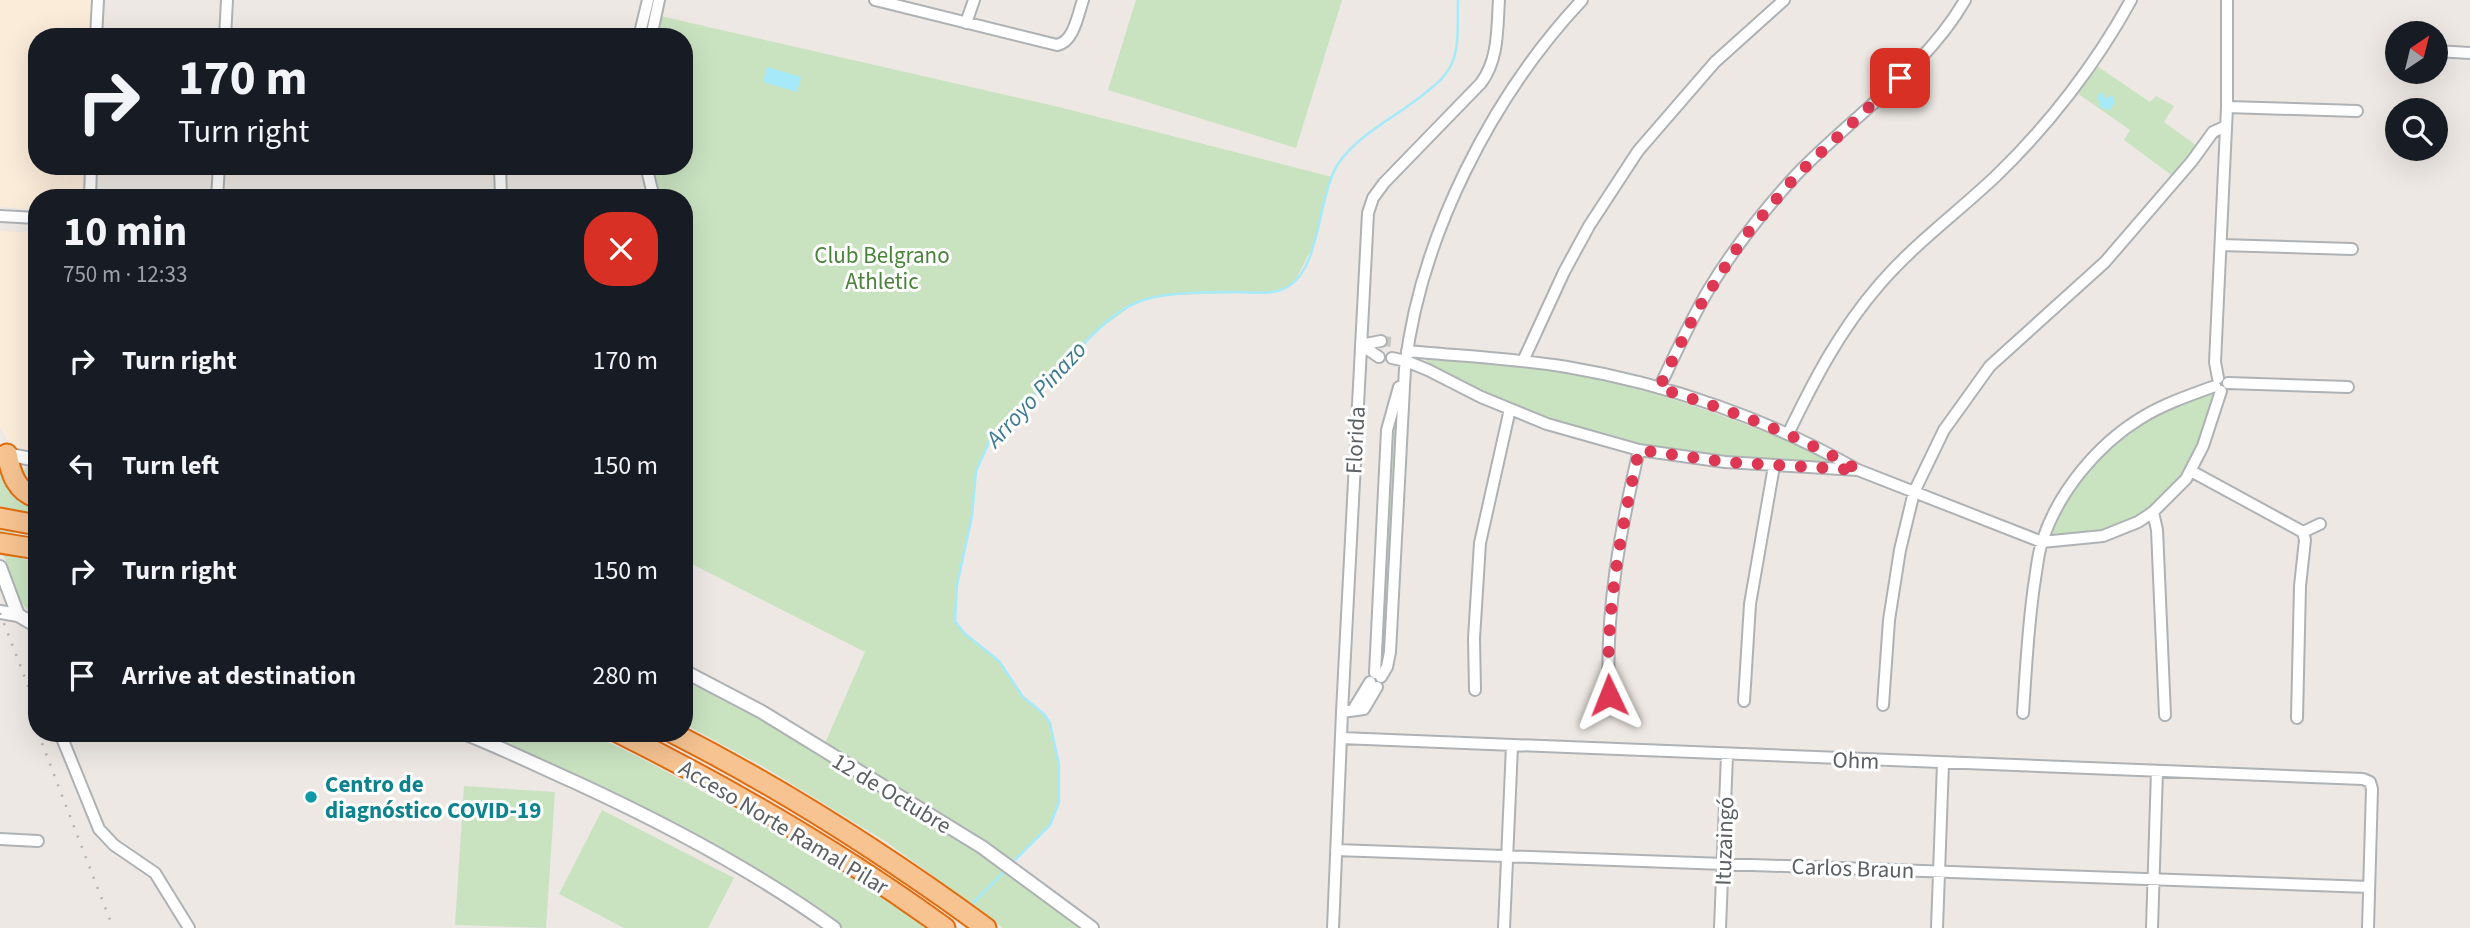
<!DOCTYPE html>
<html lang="en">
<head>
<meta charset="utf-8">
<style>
  :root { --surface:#171b24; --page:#242831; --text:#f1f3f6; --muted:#9ea1a6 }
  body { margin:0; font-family:"Source Sans 3",sans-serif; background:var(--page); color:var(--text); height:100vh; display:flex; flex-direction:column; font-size:26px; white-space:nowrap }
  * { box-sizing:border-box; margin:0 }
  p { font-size:23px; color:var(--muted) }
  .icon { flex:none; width:38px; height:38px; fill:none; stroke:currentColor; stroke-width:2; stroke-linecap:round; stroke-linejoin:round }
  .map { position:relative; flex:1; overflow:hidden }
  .details { position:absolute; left:28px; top:189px; width:665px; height:553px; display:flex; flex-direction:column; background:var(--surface); border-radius:28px; box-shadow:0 7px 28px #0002 }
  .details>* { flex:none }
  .guide { position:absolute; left:28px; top:28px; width:665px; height:147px; border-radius:28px; box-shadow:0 7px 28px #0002; background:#171b24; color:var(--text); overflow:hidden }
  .needle { width:46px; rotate:35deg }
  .buttons { position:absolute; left:2385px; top:21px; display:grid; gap:14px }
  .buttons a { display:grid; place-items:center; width:63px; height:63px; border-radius:50%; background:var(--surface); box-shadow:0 7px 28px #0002; font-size:35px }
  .pin { position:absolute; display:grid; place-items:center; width:60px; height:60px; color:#fff; margin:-30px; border-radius:14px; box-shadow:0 4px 10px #0006 }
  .me { position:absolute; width:77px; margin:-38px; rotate:358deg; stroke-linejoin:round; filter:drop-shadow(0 0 5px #0008) }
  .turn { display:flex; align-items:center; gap:24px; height:147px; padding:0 35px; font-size:32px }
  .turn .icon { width:91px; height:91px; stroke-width:2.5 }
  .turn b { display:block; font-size:49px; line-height:60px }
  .round { display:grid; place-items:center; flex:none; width:74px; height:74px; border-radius:28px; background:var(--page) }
  .summary { display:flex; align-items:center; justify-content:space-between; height:119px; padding:0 35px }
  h1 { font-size:42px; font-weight:700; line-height:52px }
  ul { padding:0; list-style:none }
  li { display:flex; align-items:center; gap:21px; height:105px; padding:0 35px }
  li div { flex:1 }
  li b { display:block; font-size:26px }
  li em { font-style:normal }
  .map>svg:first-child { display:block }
</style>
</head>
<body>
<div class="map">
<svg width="2470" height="928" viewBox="0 0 2470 928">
  <rect width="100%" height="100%" fill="#ede8e3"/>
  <path fill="#fbebd9" d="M0 0H98L96 37H37V166H91L90 198H37V210L0 207Z
    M0 231 37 233V453L11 447 0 427Z"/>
  <path fill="#c9e3c1" d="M1136 0H1342L1296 148 1108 90Z
    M656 15 1059 107 1332 177 1312 248 1294 283 1287 288 1268 292 1175 295 1146 299 1131 306 1089 337 1059 370 990 440 976 471 972 516 957 585 955 621 964 633 999 661 1023 697 1044 714 1050 723 1059 765V802L1050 825 1009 866 822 750 865 652 684 560V198H654L646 166H684V37H651Z
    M2097 66 2150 102 2156 96 2174 106 2164 122 2197 146 2174 177 2124 140 2130 130 2077 93Z
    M1425 359C1540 355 1667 393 1773 435 1792 442 1822 449 1836 464 1768 461 1700 461 1634 446 1563 430 1495 400 1431 367Z
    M2217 391 2201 443 2183 476 2143 515 2111 530 2053 538 2049 529C2083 463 2143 407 2217 391Z
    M1393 422 1397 423V429L1388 656 1384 659 1381 656 1387 486Z
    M0 466 37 503V514L7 510 23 559 37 561V613L28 611 20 600 0 546Z
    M29 466H37V491L19 473Z
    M684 677 796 739 981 852 1083 928H1003L888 843 764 767 684 724Z
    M475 733H587C630 751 671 774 712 797 785 837 859 880 928 928H842L778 883 715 845Z
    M464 786 555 792 546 928 455 925Z
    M602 810 734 878 708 928H624L559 894Z"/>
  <path fill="#a6eafa" d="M767 67 801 77 797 92 763 82Z
    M2102 92 2105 99 2112 95 2115 102 2110 110 2101 108 2097 96Z"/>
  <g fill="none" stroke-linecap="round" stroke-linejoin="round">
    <path stroke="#a6eafa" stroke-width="2.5" d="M1012 863 1050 825 1059 802V765L1050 723 1044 714 1023 697 999 661 964 633 955 621 957 585 972 516 976 471 990 440C1012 416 1035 395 1057 372 1082 347 1111 308 1147 299 1171 292 1211 292 1237 292 1254 292 1274 296 1289 286 1321 266 1318 194 1338 164 1358 134 1396 117 1424 94 1435 85 1446 77 1452 63 1460 44 1457 21 1458 0
      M970 906 1005 871"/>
    <path stroke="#c8c6c3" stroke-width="10" stroke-dasharray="10 5" stroke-linecap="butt" d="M1381 341 1394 342"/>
    <defs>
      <path id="minor" d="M875 0 1057 45C1074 42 1078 14 1083 0
        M966 23 974 0
        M96 37 98 0
        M225 37 227 0
        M639 37 648 0
        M651 37 659 0
        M2436 51 2470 53
        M2227 107 2357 111
        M500 166 501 198
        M646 166 654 198
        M90 198 91 166
        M217 198 219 166
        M0 216 37 218
        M2221 245 2352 249
        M1361 345 1379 357
        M1361 345 1381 341
        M1392 358 1406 361 1428 370 1481 397 1547 424 1639 450 1725 462 1858 470C1769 419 1668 384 1567 367 1513 358 1460 356 1407 351
        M1523 361 1564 272 1589 226 1638 151 1715 62 1784 0
        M2218 378 2215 362 2227 107V0
        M2228 383 2348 387
        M1659 388C1675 355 1690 321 1709 289 1734 248 1764 210 1796 175 1851 117 1925 70 1965 0
        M1788 434C1814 380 1840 330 1879 285 1914 244 1957 213 1996 176 2048 126 2096 64 2131 0
        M1858 470 2042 542 2103 536 2138 522 2153 512 2186 479 2203 446 2221 391
        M2191 471 2303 532 2305 540 2300 586 2297 718
        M2153 512 2157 530 2165 715
        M2303 532 2320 524
        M1375 673 1387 430 1399 387
        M1381 677 1387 667 1390 652 1405 368C1420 237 1492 96 1582 0
        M1475 690 1474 638 1480 543 1510 409
        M1609 695C1605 612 1620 531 1639 450
        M1744 701 1750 604 1774 466
        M1883 705 1889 620 1900 550 1914 492 1944 430 1990 366 2105 262 2192 161 2213 132 2226 126
        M1353 710 1370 682
        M1342 712 1364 709 1377 687
        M2023 713C2026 668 2028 623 2035 579 2037 567 2038 554 2042 542 2058 492 2097 445 2141 418 2164 404 2190 395 2215 386
        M60 733 99 829 114 845 155 873 189 928
        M1341 738 2363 779 2370 782 2372 789 2368 928
        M0 839 38 841
        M1336 850 2369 887
        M1333 928 1342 712 1368 213 1373 198 1384 183 1481 83C1499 59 1497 28 1499 0
        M1504 928 1512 746
        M1720 928 1727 755
        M1937 928 1943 763
        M2152 928 2157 771"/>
      <path id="tertiary" d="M0 453 37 460
        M0 567 18 615
        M0 612 18 615 37 626
        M684 671 762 712 982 847 1092 928
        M464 733C502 748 539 766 577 783 666 824 754 870 834 928"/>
      <path id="motorway" d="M7 454C11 474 16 491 37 498
        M0 518 37 525
        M0 543 37 549
        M619 733C733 790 842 853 945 928
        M673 733C783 789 886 855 986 928"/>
    </defs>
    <use href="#minor" stroke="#aeb2b5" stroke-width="14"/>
    <use href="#tertiary" stroke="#aeb2b5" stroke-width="16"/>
    <use href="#motorway" stroke="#e26c0e" stroke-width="23"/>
    <use href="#minor" stroke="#fff" stroke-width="10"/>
    <use href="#tertiary" stroke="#fff" stroke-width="12"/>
    <use href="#motorway" stroke="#f6c391" stroke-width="19"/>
    <path stroke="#b1b2b3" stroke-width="2.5" stroke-dasharray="2 9" stroke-linecap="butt" d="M0 613 37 709
      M38 733 113 928"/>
  </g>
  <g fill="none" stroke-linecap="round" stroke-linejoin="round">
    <path stroke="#de3753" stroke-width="12" stroke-dasharray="0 21.6" d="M1609 695C1605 612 1621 531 1639 450L1725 462 1858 470C1795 433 1728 410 1659 388L1696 312 1745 236 1796 176 1900 78"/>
  </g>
  <circle fill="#0f9aa8" stroke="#fff" stroke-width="2.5" cx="311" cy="797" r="7"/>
  <g text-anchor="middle" stroke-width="6" stroke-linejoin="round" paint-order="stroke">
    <g font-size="23" fill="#48833a" stroke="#fff">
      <text x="882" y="263">Club Belgrano<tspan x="882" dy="26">Athletic</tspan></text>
    </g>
    <g font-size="23" fill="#5b6063" stroke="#fff">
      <text transform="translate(1355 440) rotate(-87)" y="8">Florida</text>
      <text transform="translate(1856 760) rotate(2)" y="8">Ohm</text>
      <text transform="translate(892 793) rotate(31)" y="8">12 de Octubre</text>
      <text transform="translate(784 827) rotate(31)" y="8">Acceso Norte Ramal Pilar</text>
      <text transform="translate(1724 841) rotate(-88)" y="8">Ituzaingó</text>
      <text transform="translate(1853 868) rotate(2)" y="8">Carlos Braun</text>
    </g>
    <g font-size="23" font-weight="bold" fill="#0d838f" stroke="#fff" text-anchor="start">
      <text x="325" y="792">Centro de<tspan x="325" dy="26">diagnóstico COVID-19</tspan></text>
    </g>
    <g font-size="24" font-style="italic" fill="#3c7a90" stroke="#fff">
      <text transform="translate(1036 394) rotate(-47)" y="8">Arroyo Pinazo</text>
    </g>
  </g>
</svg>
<div class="buttons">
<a><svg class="needle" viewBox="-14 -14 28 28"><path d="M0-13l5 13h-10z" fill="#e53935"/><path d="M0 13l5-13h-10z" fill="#9ea1a6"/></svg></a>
<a><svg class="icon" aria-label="search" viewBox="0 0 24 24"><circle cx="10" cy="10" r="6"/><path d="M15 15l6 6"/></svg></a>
</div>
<div class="pin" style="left:1900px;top:78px;background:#d93025"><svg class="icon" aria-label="arrive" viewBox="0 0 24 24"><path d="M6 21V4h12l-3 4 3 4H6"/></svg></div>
<svg class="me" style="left:1609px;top:695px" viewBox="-20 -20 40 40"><path d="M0-17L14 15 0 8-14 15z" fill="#de3753" stroke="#fff" stroke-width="4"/></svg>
<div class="guide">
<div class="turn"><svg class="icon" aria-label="right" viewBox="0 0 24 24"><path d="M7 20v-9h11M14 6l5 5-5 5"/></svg><div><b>170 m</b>Turn right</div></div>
</div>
<section class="details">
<div class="summary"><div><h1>10 min</h1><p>750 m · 12:33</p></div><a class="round" style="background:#d93025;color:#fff"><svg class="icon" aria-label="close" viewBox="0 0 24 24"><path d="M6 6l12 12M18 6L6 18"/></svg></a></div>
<ul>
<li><svg class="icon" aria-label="right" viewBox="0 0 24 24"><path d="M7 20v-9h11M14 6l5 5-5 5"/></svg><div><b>Turn right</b></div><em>170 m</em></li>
<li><svg class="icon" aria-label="left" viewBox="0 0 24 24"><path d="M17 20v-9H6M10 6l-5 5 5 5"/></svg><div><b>Turn left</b></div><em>150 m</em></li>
<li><svg class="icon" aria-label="right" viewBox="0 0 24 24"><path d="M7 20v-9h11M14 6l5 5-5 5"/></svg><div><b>Turn right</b></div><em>150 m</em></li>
<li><svg class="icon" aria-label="arrive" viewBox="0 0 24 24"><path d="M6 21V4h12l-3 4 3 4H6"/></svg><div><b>Arrive at destination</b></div><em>280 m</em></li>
</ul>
</section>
</div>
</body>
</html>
